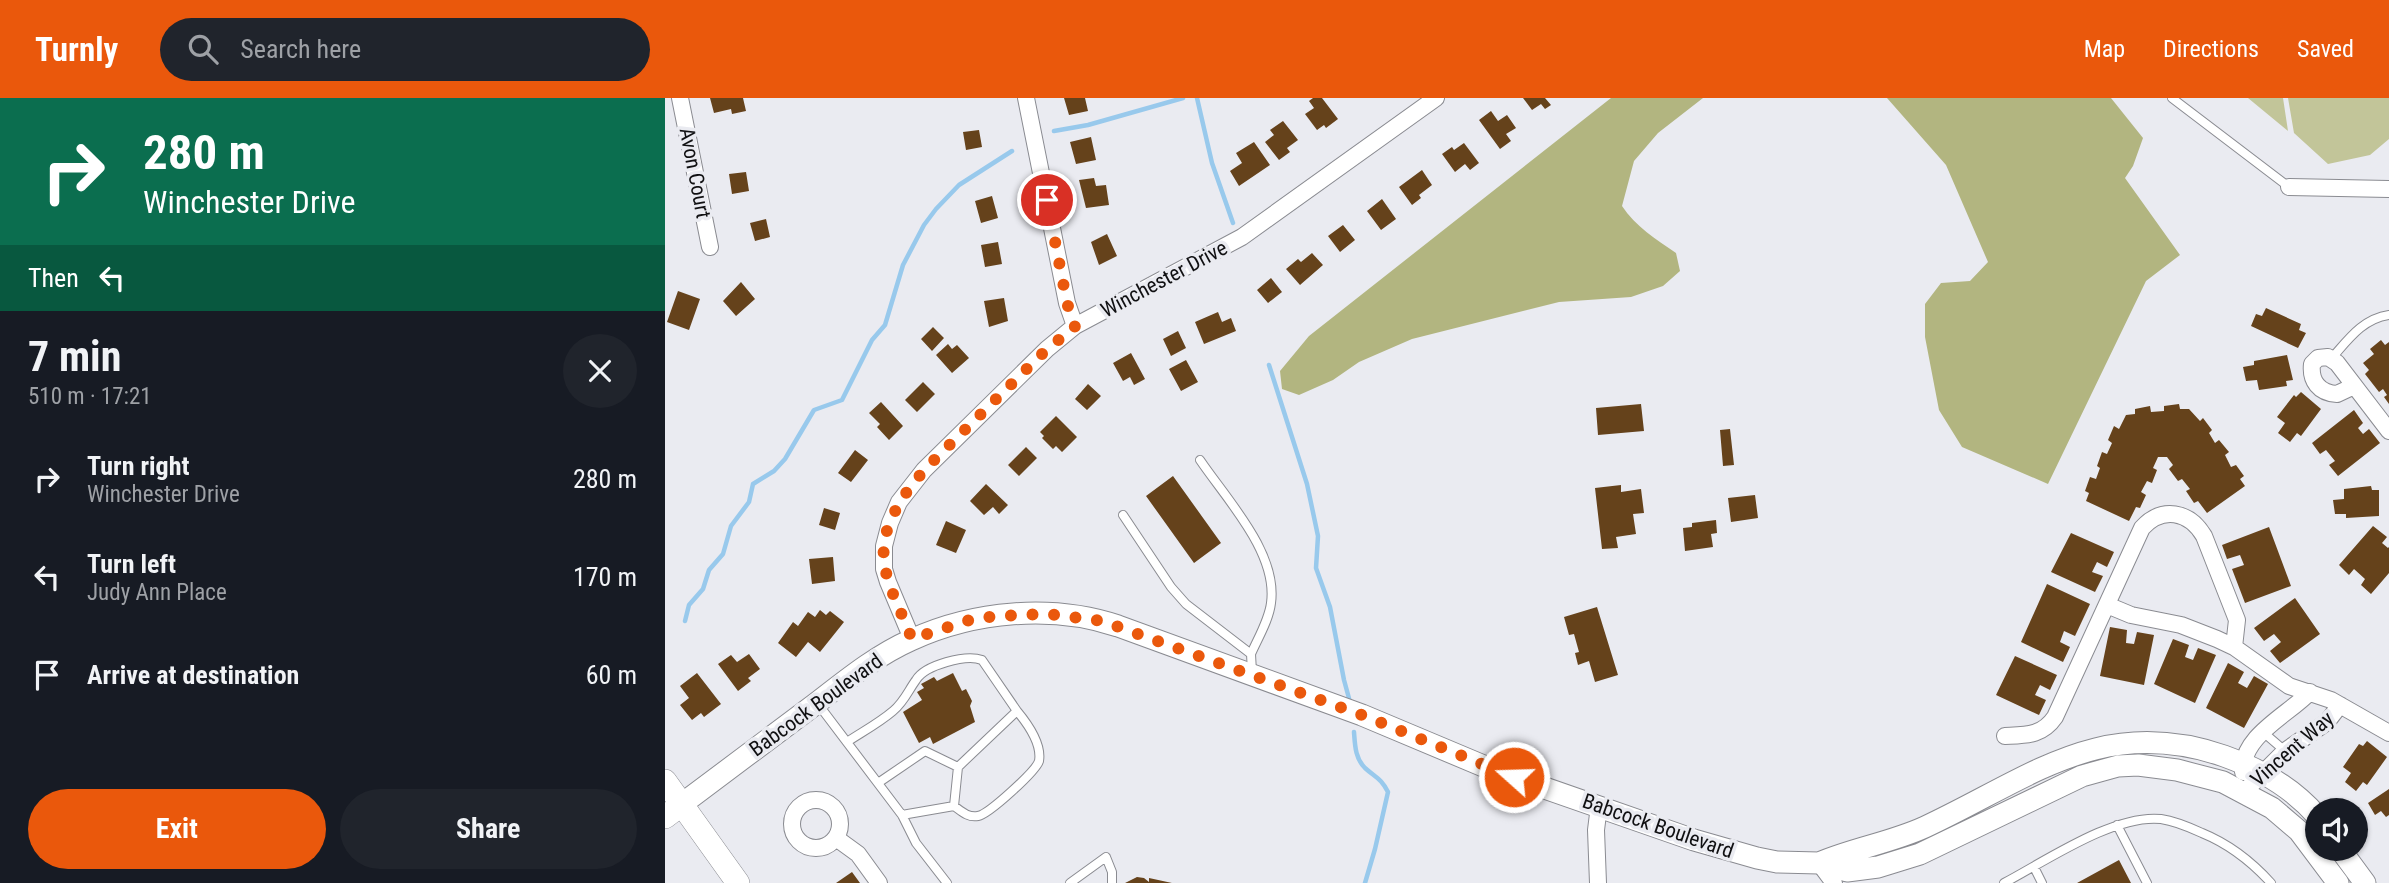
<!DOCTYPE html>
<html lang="en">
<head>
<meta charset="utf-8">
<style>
  :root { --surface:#171b24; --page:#20242c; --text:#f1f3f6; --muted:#9ea1a6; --accent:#ea580c }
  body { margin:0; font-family:"Roboto Condensed",sans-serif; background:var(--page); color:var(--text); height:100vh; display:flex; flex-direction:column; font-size:26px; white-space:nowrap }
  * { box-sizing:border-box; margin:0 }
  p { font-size:23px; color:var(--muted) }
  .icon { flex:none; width:38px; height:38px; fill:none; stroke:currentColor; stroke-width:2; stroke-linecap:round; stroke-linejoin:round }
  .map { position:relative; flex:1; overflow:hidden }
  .side { display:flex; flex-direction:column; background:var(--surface); width:665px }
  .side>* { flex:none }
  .banner { background:#0b6e4f; color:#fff; overflow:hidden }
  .tools { position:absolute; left:1640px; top:700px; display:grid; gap:14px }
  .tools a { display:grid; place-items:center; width:63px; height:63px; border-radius:50%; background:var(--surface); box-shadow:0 2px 5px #0004; font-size:35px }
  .pin { position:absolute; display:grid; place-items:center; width:60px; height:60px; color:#fff; margin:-30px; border:4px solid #fff; border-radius:50%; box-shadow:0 2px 7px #0007 }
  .me { position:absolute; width:77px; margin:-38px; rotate:290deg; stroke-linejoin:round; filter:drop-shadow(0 0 5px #0008) }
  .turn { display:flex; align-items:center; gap:24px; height:147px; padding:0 28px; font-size:32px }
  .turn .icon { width:91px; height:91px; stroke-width:2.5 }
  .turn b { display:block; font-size:49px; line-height:60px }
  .then { display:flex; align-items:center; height:66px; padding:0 28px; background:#0003; gap:14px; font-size:26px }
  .round { display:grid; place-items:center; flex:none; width:74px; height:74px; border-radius:37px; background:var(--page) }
  .summary { display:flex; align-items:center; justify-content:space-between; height:119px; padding:0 28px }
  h1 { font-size:42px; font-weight:700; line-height:52px }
  .cta { display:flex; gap:14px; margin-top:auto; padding:14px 28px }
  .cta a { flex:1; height:80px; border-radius:42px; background:var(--accent); color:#fff; font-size:28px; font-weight:700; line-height:80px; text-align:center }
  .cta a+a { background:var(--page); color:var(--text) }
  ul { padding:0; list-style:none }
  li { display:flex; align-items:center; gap:21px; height:98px; padding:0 28px }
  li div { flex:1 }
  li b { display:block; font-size:26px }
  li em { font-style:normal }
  header { display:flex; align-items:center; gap:42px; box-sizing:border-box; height:98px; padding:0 35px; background:var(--accent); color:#fff }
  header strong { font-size:33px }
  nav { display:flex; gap:38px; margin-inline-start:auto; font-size:24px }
  .search { width:490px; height:63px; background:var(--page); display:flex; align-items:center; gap:18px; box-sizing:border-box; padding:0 24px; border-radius:38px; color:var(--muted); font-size:26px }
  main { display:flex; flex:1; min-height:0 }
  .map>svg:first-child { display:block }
</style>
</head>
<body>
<header>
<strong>Turnly</strong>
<div class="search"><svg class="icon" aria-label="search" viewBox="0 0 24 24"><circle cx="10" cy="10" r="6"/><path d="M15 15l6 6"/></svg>Search here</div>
<nav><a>Map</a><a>Directions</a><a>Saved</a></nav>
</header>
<main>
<section class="side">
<div class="banner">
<div class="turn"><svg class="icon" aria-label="right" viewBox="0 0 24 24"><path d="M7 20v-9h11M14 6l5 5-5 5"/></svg><div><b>280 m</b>Winchester Drive</div></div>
<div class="then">Then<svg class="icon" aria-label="left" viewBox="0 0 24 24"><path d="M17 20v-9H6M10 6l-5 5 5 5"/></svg></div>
</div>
<div class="summary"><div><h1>7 min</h1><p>510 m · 17:21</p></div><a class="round"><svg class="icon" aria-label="close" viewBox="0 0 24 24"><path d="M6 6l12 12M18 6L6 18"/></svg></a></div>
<ul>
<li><svg class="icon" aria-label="right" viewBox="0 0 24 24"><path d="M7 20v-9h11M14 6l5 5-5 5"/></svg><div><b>Turn right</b><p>Winchester Drive</p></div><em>280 m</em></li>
<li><svg class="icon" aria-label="left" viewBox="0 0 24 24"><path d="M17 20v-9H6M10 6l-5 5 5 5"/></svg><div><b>Turn left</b><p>Judy Ann Place</p></div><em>170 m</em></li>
<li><svg class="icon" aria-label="arrive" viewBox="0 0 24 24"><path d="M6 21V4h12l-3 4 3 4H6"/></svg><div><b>Arrive at destination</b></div><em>60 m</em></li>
</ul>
<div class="cta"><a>Exit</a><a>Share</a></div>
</section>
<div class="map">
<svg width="1724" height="785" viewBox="0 0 1724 785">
  <rect width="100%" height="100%" fill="#eaebf1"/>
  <path fill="#c2c599" d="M1583 0H1618L1623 33Z
    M1623 0H1724V41L1705 57 1663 66 1629 35Z"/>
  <path fill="#b2b580" d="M946 0H1038L993 35 969 63 957 108C970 128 992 142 1011 155L1015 173 998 188 966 199 894 204 747 241 694 264 668 282 634 297 617 291 615 273 644 238Z
    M1222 0H1446L1478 40 1468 68 1460 80 1515 157 1481 183 1383 386 1297 349 1274 312 1260 239V206L1276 185 1305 183 1323 164 1281 67Z"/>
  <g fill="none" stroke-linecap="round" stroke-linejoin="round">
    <path stroke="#98c9ec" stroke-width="4.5" d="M532 0 547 65 568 125
      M389 33 423 27 518 0
      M604 267 642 386 653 438 651 470 665 509 679 582 685 604
      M20 523 24 507 38 491 44 472 58 456 66 428 84 404 88 386 109 373 120 361 149 312 177 302 207 242 220 227 238 167 259 127 271 111 294 87 347 53
      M689 634C690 647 690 660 700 670 711 680 716 680 723 694L710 751 700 785"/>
  </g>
  <path fill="#65421b" d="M45 0H78L81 13 67 16 66 11 49 15Z
    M399 0H420L423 13 404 17Z
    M648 0H657L673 21 661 30 659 27 652 32 640 16 649 10 644 3Z
    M858 0H880L886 7 880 11 876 6 867 12Z
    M826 13 833 23 842 17 851 30 841 36 846 43 835 51 814 22Z
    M618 23 633 42 622 50 625 54 614 62 600 44 609 37 605 32Z
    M314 32 317 49 301 52 298 34Z
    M426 39 431 62 411 66 405 44Z
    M589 44 605 67 574 88 565 73 577 65 571 55Z
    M799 45 814 65 805 72 800 66 790 74 777 56 787 49 789 52Z
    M757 72 767 87 754 97 756 100 747 107 734 89Z
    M81 74 84 93 67 96 64 76Z
    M429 80 431 88 441 87 444 107 421 110 414 82Z
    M327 98 333 120 316 125 310 103Z
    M717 101 731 121 716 132 702 113Z
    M101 121 105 139 90 143 85 125Z
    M678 127 690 142 675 154 663 138Z
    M442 136 452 158 434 167 426 144Z
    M333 144 337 166 320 169 316 147Z
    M647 155 658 167 635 187 621 171 633 161 636 164Z
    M606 180 617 194 603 205 592 192Z
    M76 184 90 201 71 218 58 203Z
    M13 193 35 201 24 232 2 224Z
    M339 200 343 223 324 229 319 203Z
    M1601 210 1636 226 1634 232 1641 235 1633 250 1586 228 1591 216 1597 218Z
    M553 214 557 224 566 220 571 233 539 246 530 224Z
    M268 229 279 240 267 253 256 241Z
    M513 233 521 250 506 258 498 241Z
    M1716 242 1720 247 1724 244V306L1719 299 1722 297 1718 291 1714 294 1700 276 1704 272 1698 265 1709 256 1705 251Z
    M283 246 287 251 292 247 304 260 287 275 271 257Z
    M466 255 480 281 469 287 465 279 458 283 448 265Z
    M1622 257 1628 282 1621 283 1622 288 1594 292 1592 282 1581 283 1578 269 1589 267V263Z
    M521 262 533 284 516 293 504 271Z
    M258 284 270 296 252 314 240 302Z
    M423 286 436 298 422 312 410 301Z
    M1636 294 1656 311 1636 338 1632 335 1625 344 1613 335 1620 325 1612 319 1629 297 1631 299Z
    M216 304 238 328 224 342 212 329 215 326 204 315Z
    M976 306 979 333 933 337 931 310Z
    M1514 306 1515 311H1524L1535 323 1538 320 1547 332 1544 335 1550 345 1554 342 1564 354 1560 357 1566 369 1571 367 1579 378 1575 381 1580 388 1542 415 1533 403 1529 405 1521 393 1525 391 1517 381 1513 383 1504 371 1508 367 1502 359H1493L1488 370 1492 372 1487 385 1482 383 1476 394 1481 397 1475 410 1471 409 1464 423 1421 403 1424 395 1420 393 1425 379 1431 381 1435 370 1432 368 1437 354 1442 356 1447 345 1443 342 1449 328 1454 331 1461 317 1470 316V311L1485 308 1486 314 1499 313V308Z
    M1689 312 1698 325 1693 330 1698 336 1704 331 1715 345 1673 378 1664 367 1670 363 1661 352 1655 356 1647 345Z
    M391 318 412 339 397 354 391 348 388 351 377 340 379 338 375 334Z
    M1065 331 1069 367 1058 368 1055 332Z
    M361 349 372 360 354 378 343 367Z
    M190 352 203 362 186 384 173 375Z
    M508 378 556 445 529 465 481 398Z
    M321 386 343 407 334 416 328 409 319 417 305 403Z
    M956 387V394L976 391 979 415 968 416 971 436 951 439 953 450 937 451 930 390Z
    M1706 388 1707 392H1714V418L1681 420V416H1670L1668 402 1679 401V391Z
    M1090 397 1093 420 1066 424 1063 400Z
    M159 410 175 415 170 432 154 427Z
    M1051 422 1052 435 1046 436 1048 449 1020 453 1018 430 1027 429V425Z
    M281 423 301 432 291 455 271 447Z
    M1708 428 1722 439 1717 445 1723 450 1724 449V475L1706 496 1696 487 1700 481 1689 471 1684 477 1674 467Z
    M1604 429 1626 488 1580 505 1567 471 1579 467 1575 457 1562 461 1557 447Z
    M1406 435 1449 454 1442 469 1432 464 1427 474 1438 478 1430 494 1386 474Z
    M168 459 170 483 147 486 144 461Z
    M1382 486 1425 506 1410 538 1399 533 1395 544 1405 549 1398 564 1356 544Z
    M1630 500 1655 536 1615 565 1605 553 1616 544 1609 536 1599 543 1589 530Z
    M932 509 953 577 930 584 924 563 913 567 910 555 914 554 909 536 904 537 899 519Z
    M155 512 161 517 165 513 179 524 155 554 143 544 131 559 113 545 128 524 133 528 143 514 150 519Z
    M1445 529 1462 532 1461 545 1469 546 1472 534 1489 537 1479 587 1435 578Z
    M1508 541 1524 547 1520 559 1528 562 1533 550 1551 557 1530 605 1489 586Z
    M84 556 95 571 83 580 86 583 73 593 53 566 66 557 72 564Z
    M1350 558 1392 577 1385 592 1375 587 1370 597 1381 602 1374 617 1331 597Z
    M1563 565 1579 574 1573 585 1582 590 1589 578 1603 586 1579 630 1541 610Z
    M32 575 56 606 39 619 36 615 27 622 15 607 24 600 15 588Z
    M288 575 297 593 301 591 307 603 305 608 310 624 268 646 265 639 254 645 238 614 257 602 252 594 259 590 256 586 269 579 272 583Z
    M1702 643 1722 659 1702 687 1698 684 1691 693 1680 684 1686 675 1678 669 1694 646 1698 648Z
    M1724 691V717L1721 719 1716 713 1710 717 1703 705Z
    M1454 762 1466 785H1412Z
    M187 774 195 785H171Z
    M472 779 479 780 484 784V780L507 785H460Z"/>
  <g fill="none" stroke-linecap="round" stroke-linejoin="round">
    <defs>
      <path id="service" d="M1507 0 1624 89
        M1666 261C1683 242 1697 221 1724 217
        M535 362C562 402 613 455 606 505 604 522 593 540 586 556
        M458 417 506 489 521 506 586 556 587 574
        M153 606 237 717 251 745 282 785
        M1598 634 1620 653
        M182 644C197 634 214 625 228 613 239 604 243 593 251 582 260 567 301 556 317 562L352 613 293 669
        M213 685 260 653 293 669 289 708 237 717
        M289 708C296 713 303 720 313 718 324 716 371 673 374 663 377 646 362 625 352 613
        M1452 727 1482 785
        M1369 769 1377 785
        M405 785 441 759 447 774V785
        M1339 785C1381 763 1449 716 1496 721 1510 723 1524 729 1537 735 1564 746 1586 763 1606 785"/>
      <path id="minor" d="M15 0 45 149
        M361 0 402 205 410 228
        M1624 89 1724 91
        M1689 288 1672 296C1654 295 1645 283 1647 266L1653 260 1663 259 1672 265 1724 333
        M1442 507 1466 517 1516 527 1552 541 1569 549 1624 588 1666 602 1724 635
        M247 541 223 484 219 471V448L225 425 234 404 259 372 382 251 410 228 577 139 771 0
        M1340 638C1361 637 1377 638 1390 619L1477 430C1497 408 1524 413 1539 438L1572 522 1569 549
        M1578 674C1576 638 1623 617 1645 594
        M1579 694 1620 653 1662 624 1675 607
        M127 726a24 24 0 1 1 48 0a24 24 0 1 1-48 0Z
        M171 740 193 756 214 785
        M1154 765 1169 785
        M933 785 931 732 934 708"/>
      <path id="tertiary" d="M17 706C61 673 105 640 149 607 179 584 210 558 246 542 309 513 387 506 453 528L697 617 828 672 1029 742 1092 760 1112 764 1154 765 1182 773 1213 769 1255 756 1417 678 1453 668 1473 667 1512 672 1558 684 1607 710 1634 733 1673 785
        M1675 751 1700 785
        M1154 765C1189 750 1225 745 1260 729 1365 680 1437 616 1559 658 1595 671 1627 689 1652 718"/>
      <path id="secondary" d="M0 683 73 785
        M0 719 17 706"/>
    </defs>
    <use href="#service" stroke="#8a8b91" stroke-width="10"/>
    <use href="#minor" stroke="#8a8b91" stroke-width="18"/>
    <use href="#tertiary" stroke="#8a8b91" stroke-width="23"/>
    <use href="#secondary" stroke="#8a8b91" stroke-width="24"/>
    <use href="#service" stroke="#fff" stroke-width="8"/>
    <use href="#minor" stroke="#fff" stroke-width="16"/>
    <use href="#tertiary" stroke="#fff" stroke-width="21"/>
    <use href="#secondary" stroke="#fff" stroke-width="23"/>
  </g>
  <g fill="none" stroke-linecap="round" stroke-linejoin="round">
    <path stroke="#ea580c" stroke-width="12" stroke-dasharray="0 21.6" d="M382 102 402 205 410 229 382 251 259 372 234 404 221 435 218 459 223 484 247 541 305 522 331 518 383 516 437 523 697 617 849 679"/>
  </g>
  <g text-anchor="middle" stroke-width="7" stroke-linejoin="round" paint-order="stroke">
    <g font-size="21" fill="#101012" stroke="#eaebf1">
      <text transform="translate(30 75) rotate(79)" y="7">Avon Court</text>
      <text transform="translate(499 181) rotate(-28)" y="7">Winchester Drive</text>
      <text transform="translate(151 607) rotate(-36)" y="7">Babcock Boulevard</text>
      <text transform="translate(1627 651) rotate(-41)" y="7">Vincent Way</text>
      <text transform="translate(993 728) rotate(19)" y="7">Babcock Boulevard</text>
    </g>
  </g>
</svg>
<div class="tools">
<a><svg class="icon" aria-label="sound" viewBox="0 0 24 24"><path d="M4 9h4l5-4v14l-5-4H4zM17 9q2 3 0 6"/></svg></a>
</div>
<div class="pin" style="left:382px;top:102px;background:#d93025"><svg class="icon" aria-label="arrive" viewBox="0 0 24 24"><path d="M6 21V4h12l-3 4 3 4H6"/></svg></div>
<svg class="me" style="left:849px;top:679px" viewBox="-20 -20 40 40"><circle r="17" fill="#ea580c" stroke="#fff" stroke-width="3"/><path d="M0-11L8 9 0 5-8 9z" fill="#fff"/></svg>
</div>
</main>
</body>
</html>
